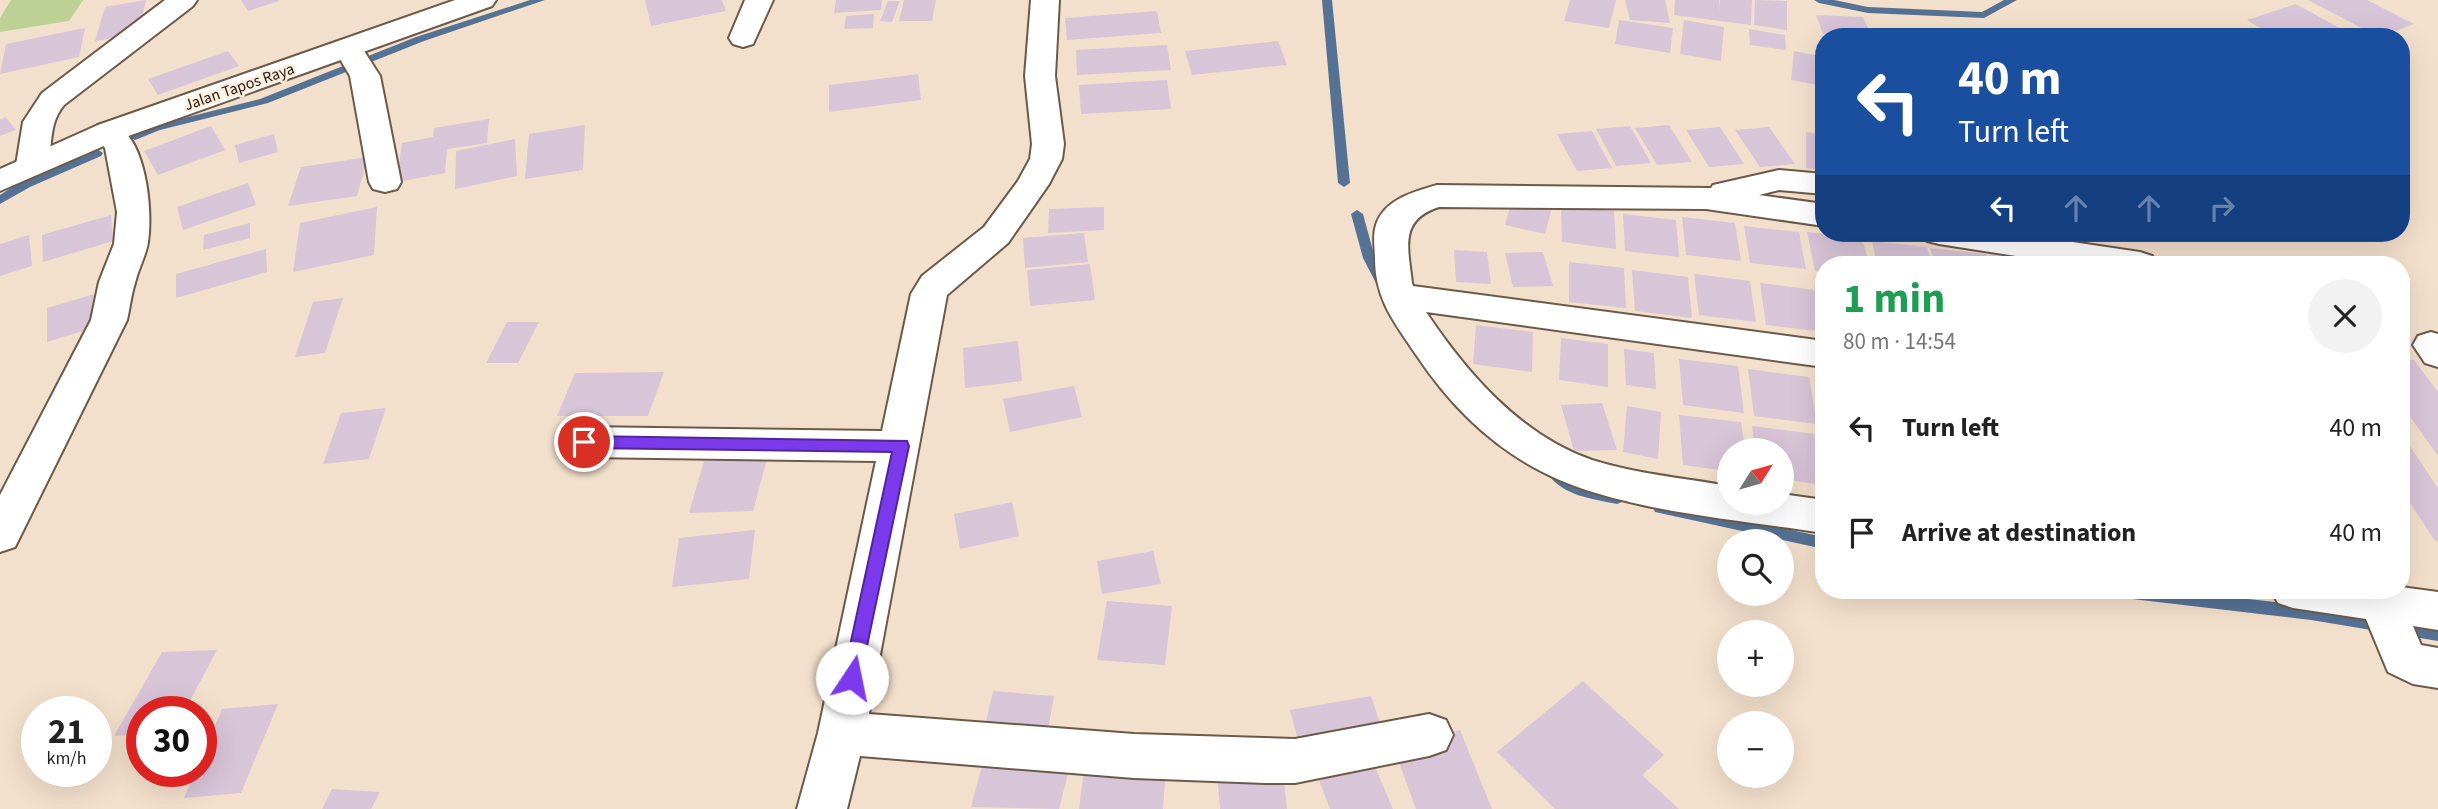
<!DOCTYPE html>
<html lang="en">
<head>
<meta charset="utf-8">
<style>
  :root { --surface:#fff; --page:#f2f2f2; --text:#222; --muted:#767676 }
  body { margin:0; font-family:"Source Sans 3",sans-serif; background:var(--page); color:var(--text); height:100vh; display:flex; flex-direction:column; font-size:26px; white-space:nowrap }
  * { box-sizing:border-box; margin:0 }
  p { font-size:23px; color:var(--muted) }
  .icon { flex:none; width:38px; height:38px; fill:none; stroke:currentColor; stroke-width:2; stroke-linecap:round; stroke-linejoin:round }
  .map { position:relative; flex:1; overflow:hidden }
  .panel { position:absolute; left:1815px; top:256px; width:595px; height:343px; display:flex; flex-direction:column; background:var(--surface); border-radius:28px; box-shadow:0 7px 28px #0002 }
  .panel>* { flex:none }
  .guide { position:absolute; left:1815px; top:28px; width:595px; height:214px; border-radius:28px; box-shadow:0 7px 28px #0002; background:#1a4fa0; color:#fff; overflow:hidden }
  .needle { width:46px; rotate:53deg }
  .buttons { position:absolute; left:1717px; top:438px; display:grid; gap:14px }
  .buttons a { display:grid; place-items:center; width:77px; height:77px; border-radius:50%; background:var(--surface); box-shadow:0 7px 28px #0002; font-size:35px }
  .speed { position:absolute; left:21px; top:696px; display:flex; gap:14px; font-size:35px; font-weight:700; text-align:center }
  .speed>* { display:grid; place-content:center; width:91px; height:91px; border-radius:50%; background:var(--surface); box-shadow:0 7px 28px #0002; line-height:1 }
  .speed small { font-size:18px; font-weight:400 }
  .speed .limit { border:10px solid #d22; background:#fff; color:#111 }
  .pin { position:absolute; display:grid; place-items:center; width:60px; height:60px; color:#fff; margin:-30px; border:4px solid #fff; border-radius:50%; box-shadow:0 2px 7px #0007 }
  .me { position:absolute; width:77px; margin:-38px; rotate:11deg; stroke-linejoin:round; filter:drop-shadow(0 0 5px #0008) }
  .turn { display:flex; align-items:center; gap:24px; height:147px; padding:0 28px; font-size:32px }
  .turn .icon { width:91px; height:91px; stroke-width:2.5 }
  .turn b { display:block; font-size:49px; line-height:60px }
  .lanes { display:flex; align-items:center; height:66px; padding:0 28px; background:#0003; justify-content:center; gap:35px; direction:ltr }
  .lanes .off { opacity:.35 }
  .round { display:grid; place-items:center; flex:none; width:74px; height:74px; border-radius:37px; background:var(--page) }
  .summary { display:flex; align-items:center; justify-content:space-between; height:119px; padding:0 28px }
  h1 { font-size:42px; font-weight:700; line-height:52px; color:#1e9e55 }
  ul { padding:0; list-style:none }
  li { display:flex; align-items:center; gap:21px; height:105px; padding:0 28px }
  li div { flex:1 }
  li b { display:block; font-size:26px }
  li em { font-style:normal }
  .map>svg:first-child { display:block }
</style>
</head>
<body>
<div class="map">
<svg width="2438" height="809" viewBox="0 0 2438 809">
  <rect width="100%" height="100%" fill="#f3e0cc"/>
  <path fill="#bdd195" d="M11 0H83L69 21 0 32V18Z"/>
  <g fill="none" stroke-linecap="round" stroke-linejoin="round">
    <path fill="#557295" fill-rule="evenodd" d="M530 0H545L424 41 268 103 160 130 135 140 129 137 152 126 260 99 416 37Z
      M1322 0H1332L1350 183 1344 187 1338 183Z
      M1814 0H1834L1868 7 1982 12 2004 0H2017L1984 18 1868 13 1819 3Z
      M97 149 103 153 101 156 30 187 0 204V195L22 181Z
      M1357 210 1363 214 1375 258 1391 288 1390 291H1380L1363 258 1351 214Z
      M1555 468 1580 484 1617 492 1622 494 1624 498 1622 502 1617 504C1593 499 1563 496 1548 474L1550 470Z
      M1660 502 1824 537V549L1655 512 1653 508 1655 504Z
      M2107 590H2169L2311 606 2438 627V641L2311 620 2115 597 2109 595Z"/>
  </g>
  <path fill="#d8c5d8" d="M146 0 138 34 95 41 105 7Z
    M241 0H279V1L248 11Z
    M645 0H722L726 11 651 26Z
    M836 0H882L881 10 834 13Z
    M904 0H936L932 21H899Z
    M1570 0H1616L1609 28 1564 21Z
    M1625 0H1665L1670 23 1630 20Z
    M1675 0H1719V11L1720 0H1752L1751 25 1674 15Z
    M1755 0 1787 1V30L1754 25Z
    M2308 0H2367L2414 24 2379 37Z
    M888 1H900L892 22 880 21Z
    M2296 4 2352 35 2276 37 2247 20Z
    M1157 11 1161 33 1067 40 1065 18Z
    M874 14 873 28 844 29 846 16Z
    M1816 15 1863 17 1872 37 1823 34Z
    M1619 20 1673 28 1670 53 1615 44Z
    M1684 20 1724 27 1721 61 1680 54Z
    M85 28 79 57 0 74 6 44Z
    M1749 29 1785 35 1786 50 1750 45Z
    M1278 41 1287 65 1192 75 1185 51Z
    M1167 45 1171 70 1077 75 1076 50Z
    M228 51 239 66 158 95 148 79Z
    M1794 51 1824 57V86L1791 80Z
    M918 74 921 100 829 112V85Z
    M1167 80 1171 109 1081 114 1079 85Z
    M5 117 16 130 0 136V120Z
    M489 119 487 143 447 149 445 173 397 182 402 143 433 137 434 128Z
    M585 125 583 170 525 179 529 134Z
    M1669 125 1692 162 1657 165 1635 128Z
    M211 126 225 150 158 175 144 151Z
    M1630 126 1651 163 1616 166 1596 129Z
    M1720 127 1744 164 1709 167 1686 130Z
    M1769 127 1795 164 1760 167 1735 130Z
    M1592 131 1612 168 1577 171 1557 134Z
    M1806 132 1824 135V171L1806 168Z
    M274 134 278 152 239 163 235 145Z
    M515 139 517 176 455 189 456 151Z
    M368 157 357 196 288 206 301 167Z
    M248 183 256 205 183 230 177 207Z
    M1512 200 1552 208 1545 234 1505 225Z
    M1561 206 1614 211 1616 249 1562 242Z
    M377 207 374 255 293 272 300 223Z
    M1104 207V230L1048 233 1049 209Z
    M1623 214 1676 220 1679 257 1625 251Z
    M111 215 113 241 43 262 42 235Z
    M1682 217 1735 223 1741 261 1686 255Z
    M250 223V238L203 250 204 235Z
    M1744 226 1799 232 1806 269 1750 263Z
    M1807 232 1862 238 1869 264H1824V272L1815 271Z
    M1084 233 1088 262 1025 268 1023 238Z
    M29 235 32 266 0 276V244Z
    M1872 241 1927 247 1932 264H1877Z
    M1930 248 1986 254 1989 264H1935Z
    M266 249 267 272 176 298V274Z
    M1454 250 1487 252 1491 284 1456 282Z
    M1543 252 1553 286 1513 287 1505 253Z
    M1989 255 2045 261 2047 264H1992Z
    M1569 262 1624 268 1626 308 1569 302Z
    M1090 264 1095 300 1030 306 1027 270Z
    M1632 270 1688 277 1692 318 1635 311Z
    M1694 274 1750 281 1756 322 1699 315Z
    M1760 283 1816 290 1824 332 1766 325Z
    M98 293 99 326 47 342V308Z
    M343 298 325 353 295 357 313 302Z
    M507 322H539L518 363H486Z
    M1476 325 1533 332 1532 372 1473 364Z
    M1561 338 1608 344V387L1559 380Z
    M1018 341 1022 381 965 388 963 348Z
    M1624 349 1654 353 1656 389 1626 385Z
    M1679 359 1738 366 1744 413 1683 405Z
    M2401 360H2414L2438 392V456L2401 404Z
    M1748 369 1809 377 1817 424 1754 416Z
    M664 372 648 416H557L575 373Z
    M1074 386 1082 417 1010 432 1003 399Z
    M1602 403 1617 450 1574 451 1561 405Z
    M1627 406 1661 412 1658 459 1623 452Z
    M386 408 369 459 323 464 341 413Z
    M1679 415 1741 422 1745 450H1729V471L1683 465Z
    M1752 426 1814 434 1823 485 1782 479V450H1755Z
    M2401 433 2438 488V541H2435L2401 489Z
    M767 459 753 511 689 513 704 461Z
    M1012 502 1019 536 960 549 954 514Z
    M755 530 749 579 672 587 679 538Z
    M1153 551 1161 584 1102 594 1097 561Z
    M1107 601 1172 606 1165 665 1097 660Z
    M217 650 184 712H142V734L114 736 162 652Z
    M1583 681 1664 755 1642 775 1679 809H1555L1497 752Z
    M993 691 1054 696 1046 741 983 735Z
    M1371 696 1386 742 1302 756 1290 710Z
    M278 704 241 793 184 798 195 772H201V758L222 709Z
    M1460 730 1492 809H1416L1393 746Z
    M1372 760 1393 809H1330L1317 775Z
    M983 762 1068 774 1059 809 971 807Z
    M1085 763 1166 767 1163 809H1079Z
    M1283 770 1287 809H1220L1217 774Z
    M332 789 380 792 371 809H322Z"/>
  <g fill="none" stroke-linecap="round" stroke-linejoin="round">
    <defs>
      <path id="minor" d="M165 0H197L193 6 64 105C45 128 56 152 43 172L32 175 21 172 16 165 23 122 42 93Z
        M745 0H773L753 44 743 47 733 44 729 38Z
        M1031 0H1059L1055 76 1064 144 1062 159 1049 184 1008 243 947 295 869 714 1134 734 1295 739 1429 714 1446 720 1453 735 1446 750 1429 756 1295 783H1265L1134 778 860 756 847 809H797L818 733 876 461 584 457 570 453 564 442 570 431 584 427 882 431 911 294 922 276 984 227 1018 181 1030 159 1032 144 1025 76Z
        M349 40 359 43 380 76 401 182 397 189 385 192 373 189 369 182 350 76 334 49 339 43Z
        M109 122C146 132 153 209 148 242 146 256 138 269 135 283 131 295 130 308 127 320L15 547 0 552V495L91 320 99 282 114 244 117 212 105 148 93 132 98 125Z
        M1779 170 1824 174V194L1779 190 1759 195 1824 204V226L1706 209 1439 207C1399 220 1408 247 1412 283L1413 286 1824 341V367L1426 312C1467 373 1520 435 1592 460 1636 474 1683 478 1729 486V502H1782V494L1824 500V533C1736 519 1612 511 1535 468 1487 442 1447 401 1417 356 1395 323 1376 301 1375 261 1375 251 1373 238 1375 229 1381 200 1413 192 1437 185L1711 188 1713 185Z
        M1922 233H2011L2140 252 2152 256 2157 264H2067L1939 244 1927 241Z
        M2431 332 2438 334V367L2425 363 2413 345 2418 336Z
        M2401 587 2438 592V630L2413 626 2421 645 2438 648V688L2413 684 2388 672 2366 619 2293 608 2278 603 2271 590H2401Z"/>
      <path id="major" d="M455 0H496L492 6 120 139 0 191V169L98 125Z"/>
    </defs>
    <use href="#minor" stroke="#6b5a49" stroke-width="4"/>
    <use href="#major" stroke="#6b5a49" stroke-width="4"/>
    <use href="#minor" fill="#fff" fill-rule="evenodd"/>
    <use href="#major" fill="#fff" fill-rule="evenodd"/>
  </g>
  <path fill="#7c3aed" stroke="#51269a" stroke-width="2" d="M584 436 907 441 909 446 859 684 852 687 845 684 843 678 892 452 584 448 575 442Z"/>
  <g text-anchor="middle" stroke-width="5" stroke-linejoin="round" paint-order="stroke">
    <g font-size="16" fill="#211a13" stroke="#feeede">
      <text transform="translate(239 86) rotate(-19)" y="6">Jalan Tapos Raya</text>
    </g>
  </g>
</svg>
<div class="buttons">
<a><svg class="needle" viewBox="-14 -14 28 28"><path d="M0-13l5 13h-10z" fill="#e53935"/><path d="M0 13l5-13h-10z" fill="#767676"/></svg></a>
<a><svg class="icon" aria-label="search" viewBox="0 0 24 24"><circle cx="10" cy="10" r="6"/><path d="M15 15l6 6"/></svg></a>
<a>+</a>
<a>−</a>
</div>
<div class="speed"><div>21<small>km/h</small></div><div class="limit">30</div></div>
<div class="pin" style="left:584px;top:442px;background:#d93025"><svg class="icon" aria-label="arrive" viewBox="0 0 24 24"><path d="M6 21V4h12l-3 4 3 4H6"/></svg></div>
<svg class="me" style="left:852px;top:678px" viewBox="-20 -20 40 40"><circle r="19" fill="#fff"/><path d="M0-13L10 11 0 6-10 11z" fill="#7c3aed"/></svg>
<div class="guide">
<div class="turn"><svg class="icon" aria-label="left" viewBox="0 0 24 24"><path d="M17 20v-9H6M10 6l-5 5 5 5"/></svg><div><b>40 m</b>Turn left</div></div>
<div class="lanes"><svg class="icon" aria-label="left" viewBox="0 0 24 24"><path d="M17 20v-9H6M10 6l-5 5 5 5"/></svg><svg class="icon off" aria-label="ahead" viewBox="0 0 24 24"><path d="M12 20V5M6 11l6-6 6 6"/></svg><svg class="icon off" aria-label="ahead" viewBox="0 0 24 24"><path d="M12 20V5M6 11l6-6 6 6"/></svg><svg class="icon off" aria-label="right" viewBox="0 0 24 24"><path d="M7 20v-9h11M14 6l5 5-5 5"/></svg></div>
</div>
<section class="panel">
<div class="summary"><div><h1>1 min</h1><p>80 m · 14:54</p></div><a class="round"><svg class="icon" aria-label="close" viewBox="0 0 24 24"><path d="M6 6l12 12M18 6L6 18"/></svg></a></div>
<ul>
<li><svg class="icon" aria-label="left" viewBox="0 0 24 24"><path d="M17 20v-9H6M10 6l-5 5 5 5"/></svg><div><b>Turn left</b></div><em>40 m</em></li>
<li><svg class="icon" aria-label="arrive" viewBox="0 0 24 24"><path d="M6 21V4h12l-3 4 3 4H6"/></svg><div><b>Arrive at destination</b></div><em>40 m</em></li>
</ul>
</section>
</div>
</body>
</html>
